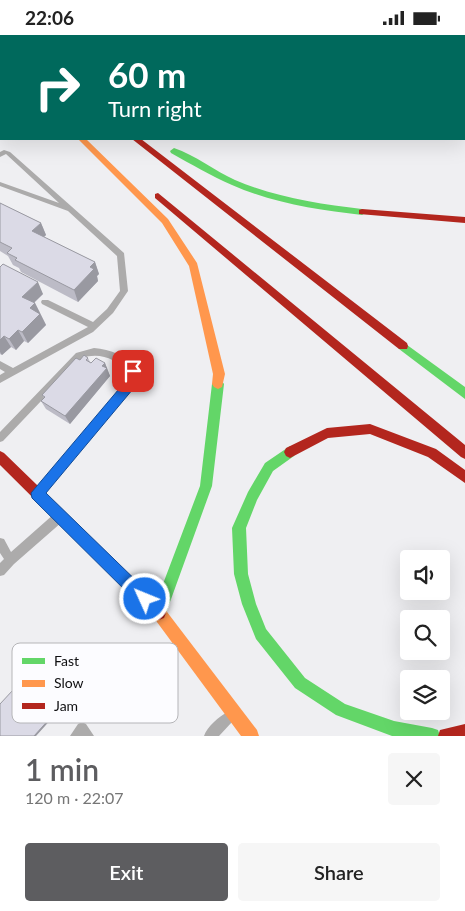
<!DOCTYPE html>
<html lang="en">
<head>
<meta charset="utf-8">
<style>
  :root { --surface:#fff; --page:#f6f6f6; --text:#222; --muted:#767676; --accent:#5d5d60 }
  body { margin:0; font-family:Lato,sans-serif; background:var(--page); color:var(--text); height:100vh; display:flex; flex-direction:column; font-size:19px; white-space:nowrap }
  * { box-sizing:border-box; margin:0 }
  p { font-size:16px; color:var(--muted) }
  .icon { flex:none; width:28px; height:28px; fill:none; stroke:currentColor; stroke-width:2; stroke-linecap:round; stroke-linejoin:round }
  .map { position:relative; height:701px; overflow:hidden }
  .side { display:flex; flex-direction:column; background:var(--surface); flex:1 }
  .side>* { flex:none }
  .banner { position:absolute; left:0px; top:0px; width:465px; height:105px; box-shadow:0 5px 20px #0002; background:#00695c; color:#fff; overflow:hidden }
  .buttons { position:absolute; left:400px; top:515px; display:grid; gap:10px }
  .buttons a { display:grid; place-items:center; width:50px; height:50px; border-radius:5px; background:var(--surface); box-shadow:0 5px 20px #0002; font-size:25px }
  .pin { position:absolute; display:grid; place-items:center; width:42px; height:42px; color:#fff; margin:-21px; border-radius:10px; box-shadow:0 2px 8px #0006 }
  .me { position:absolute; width:55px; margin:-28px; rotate:314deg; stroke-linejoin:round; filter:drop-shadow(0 0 4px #0008) }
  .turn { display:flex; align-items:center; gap:18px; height:105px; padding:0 25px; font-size:22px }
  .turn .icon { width:65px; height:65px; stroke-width:2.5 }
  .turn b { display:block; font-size:35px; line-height:42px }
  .round { display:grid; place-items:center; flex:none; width:52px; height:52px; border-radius:5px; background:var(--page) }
  .headline { display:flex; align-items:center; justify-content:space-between; height:85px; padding:0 25px }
  h1 { font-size:30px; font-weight:600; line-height:38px; color:var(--accent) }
  .cta { display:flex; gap:10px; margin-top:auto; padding:10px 25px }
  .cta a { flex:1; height:58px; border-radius:5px; background:var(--accent); color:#fff; font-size:20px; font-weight:600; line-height:58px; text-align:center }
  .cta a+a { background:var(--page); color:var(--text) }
  .status { display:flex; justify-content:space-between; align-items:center; height:35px; padding:0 25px; background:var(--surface); direction:ltr }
  .status svg { height:14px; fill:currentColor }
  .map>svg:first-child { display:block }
</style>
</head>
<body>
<div class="status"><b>22:06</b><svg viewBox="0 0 49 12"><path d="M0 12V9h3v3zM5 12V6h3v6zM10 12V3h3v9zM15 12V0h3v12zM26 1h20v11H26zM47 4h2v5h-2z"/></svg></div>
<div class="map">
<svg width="465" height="701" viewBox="0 0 465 701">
  <rect width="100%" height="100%" fill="#efeff2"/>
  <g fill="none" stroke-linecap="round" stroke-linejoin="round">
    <path fill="#acabab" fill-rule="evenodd" d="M4 115 10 117 124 218 128 256 113 278 93 297 0 348V340L5 337 0 334V326L13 333 88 292 42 269 41 267 42 265H48L93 287 107 274 120 256 117 221 68 176 0 151V147L59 168 6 119 0 122V117Z
      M94 313C110 314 128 321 137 336L133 351 42 459 39 461 36 459 34 456 36 453 125 349 128 337C116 324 100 317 82 323L3 406 0 407V397L76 318Z
      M58 478 62 479 63 483 62 487 14 529 4 540 0 541V528L4 524 0 518V503L4 504 11 517 54 479Z
      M228 677 232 679 234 683 232 687 219 701H204C207 692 219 681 228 677Z
      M82 687 86 689 94 701H70L78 689Z"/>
    <path fill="#acabab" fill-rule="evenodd" d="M134 0H146V1H135Z
      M402 0H415V1H403Z
      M464 21H465V28H464Z"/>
    <path fill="#63d668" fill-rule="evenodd" d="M3 0H11V1H4Z
      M174 113C195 120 215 136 235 145 275 162 319 169 362 174L367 177 362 180C318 175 273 168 232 150 211 141 191 129 171 118L170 116Z
      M403 307 465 352V364L399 314 398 311 399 308Z
      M218 344 222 346 224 349 212 451 166 578 164 583 159 585 154 583 152 578 200 451 212 349 214 346Z
      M290 411 294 413 296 417 294 421 273 436 257 465 246 493 248 539 256 569 266 594 305 643 345 669 394 686 432 693 438 695 440 701H392L336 680 295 653 256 604 242 569 234 539 232 493 248 457 265 428Z"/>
    <path fill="#ff974d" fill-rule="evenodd" d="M78 104H86L168 184 197 228 225 339 222 352 218 354 214 352 212 349 213 339 189 231 162 188Z
      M159 571 164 573 257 695 259 701H241L154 583 152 578 154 573Z"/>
    <path fill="#b3261e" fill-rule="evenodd" d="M0 27H1V32H0Z
      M132 104H141L407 308 408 311 407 314H399Z
      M158 158 465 410V424L461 422 155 163V159Z
      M362 174 465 182V188L359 179V175Z
      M370 389 436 414 465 435V448L428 422 370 399 328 403 290 423 286 421 284 417 286 413 327 393Z
      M0 416 4 418 164 573 166 578 164 583 159 585 154 583 0 430Z
      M465 689V701H438L440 695Z"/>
  </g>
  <path fill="#bcbbc6" d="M0 168 41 188 46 200 44 202 95 227 99 239 97 241 98 246 78 267 21 237 19 233 13 230 8 221 0 216Z
    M0 232 43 259 34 268H35L46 290 28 308 24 306 16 315 11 312 2 320 0 319Z
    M88 323 90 327 91 328H105L110 341 70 389 46 374 41 366 44 363 42 360 80 325Z"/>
  <path fill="#9999a1" d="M41 188 46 200 37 208 32 196Z
    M95 227 99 239 97 241 98 246 78 267 74 255 90 232Z
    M38 247 43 259 28 273 22 262Z
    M35 268 46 290 28 308 22 297 30 273Z
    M18 295 24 306 16 315 9 304Z
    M4 301 11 312 2 320 0 317V305Z
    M105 328 110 341 70 389 65 381Z
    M39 627 42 628 72 661 36 701H34Z"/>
  <path fill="#dbdae6" stroke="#9999a1" d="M0 168 41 188 32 196 95 227 90 232 94 234 74 255 15 225 17 223 7 218 12 213 0 207Z
    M3 229 38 247 22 262 35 268 30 273 40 279 22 297 18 295 9 304 4 301 0 305V232Z
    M84 320 88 323 86 325 91 328 96 323 105 328 102 331 107 333 65 381 41 366 45 362 42 360 76 323 80 325Z
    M39 627 70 661 34 701H0V669Z"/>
  <path fill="#1a73e8" stroke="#114b97" d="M133 331 139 336 133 354 46 458 150 559 152 564 150 570 145 572 140 570 32 463 31 458 124 348 129 332Z"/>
  <rect x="12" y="608" width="166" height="80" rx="8" fill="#fcfcff" stroke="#b5b5b8" stroke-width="1"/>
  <rect x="22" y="623" width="23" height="6" fill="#63d668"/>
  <rect x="22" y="645" width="23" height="7" fill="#ff974d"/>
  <rect x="22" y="668" width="23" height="6" fill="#b3261e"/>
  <g font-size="14" fill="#0f0f11">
    <text x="54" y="631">Fast</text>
    <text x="54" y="653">Slow</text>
    <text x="54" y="676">Jam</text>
  </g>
</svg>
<div class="buttons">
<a><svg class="icon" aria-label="sound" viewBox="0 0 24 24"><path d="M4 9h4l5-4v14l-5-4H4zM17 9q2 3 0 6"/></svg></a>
<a><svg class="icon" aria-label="search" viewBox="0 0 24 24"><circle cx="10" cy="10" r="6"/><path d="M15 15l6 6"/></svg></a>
<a><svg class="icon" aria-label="layers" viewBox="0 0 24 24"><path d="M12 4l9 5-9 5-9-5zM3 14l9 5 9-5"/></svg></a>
</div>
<div class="pin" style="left:133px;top:336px;background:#d93025"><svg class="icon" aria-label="arrive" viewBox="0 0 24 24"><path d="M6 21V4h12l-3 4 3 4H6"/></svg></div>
<svg class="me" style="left:145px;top:564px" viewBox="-20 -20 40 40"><circle r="17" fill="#1a73e8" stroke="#fff" stroke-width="3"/><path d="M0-11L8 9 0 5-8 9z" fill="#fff"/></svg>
<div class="banner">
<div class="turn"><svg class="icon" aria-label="right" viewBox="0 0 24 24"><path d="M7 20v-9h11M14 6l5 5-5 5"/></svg><div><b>60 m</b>Turn right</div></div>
</div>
</div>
<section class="side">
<div class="headline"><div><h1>1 min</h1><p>120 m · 22:07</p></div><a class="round"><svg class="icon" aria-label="close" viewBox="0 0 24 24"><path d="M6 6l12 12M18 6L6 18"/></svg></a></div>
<div class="cta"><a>Exit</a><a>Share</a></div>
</section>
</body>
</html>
